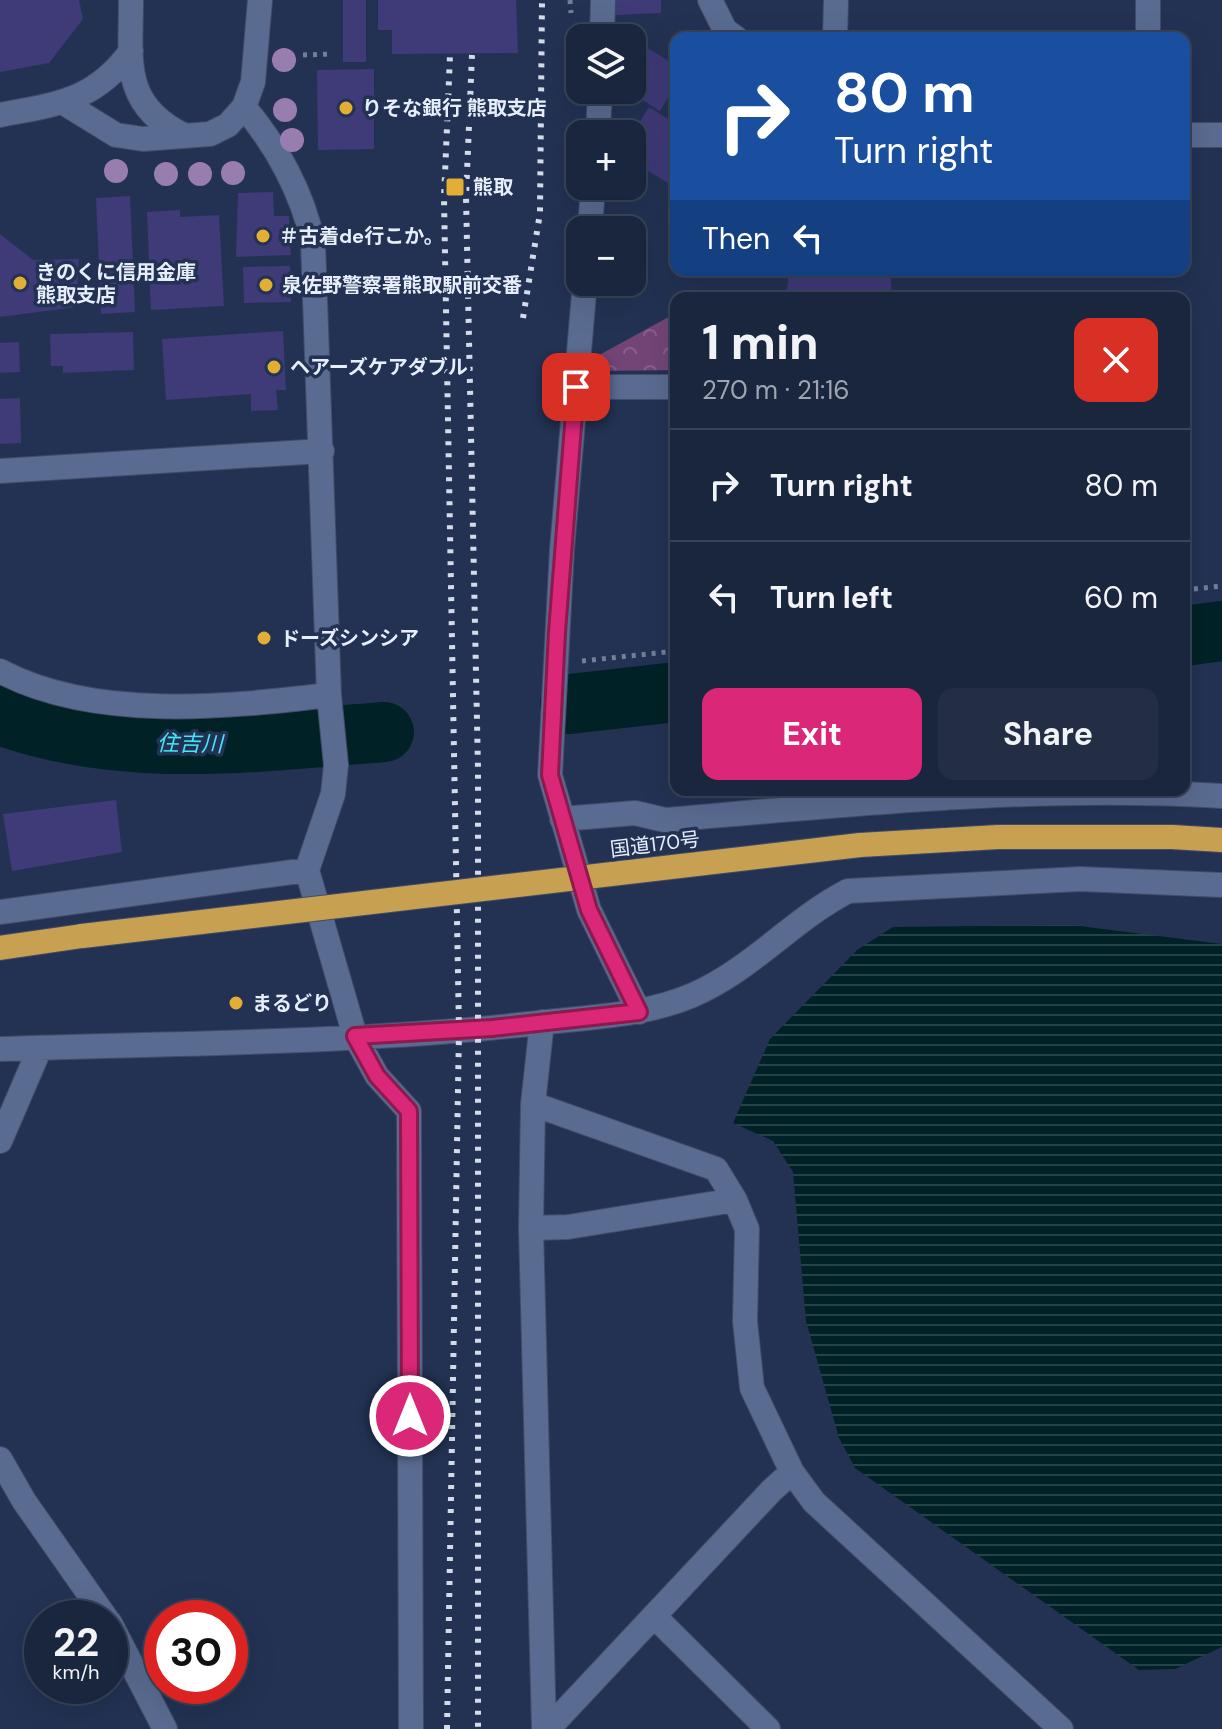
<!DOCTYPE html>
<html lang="en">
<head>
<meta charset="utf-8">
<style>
  :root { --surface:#1a263e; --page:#232e45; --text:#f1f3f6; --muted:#9fa5b0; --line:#384358; --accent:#db2777 }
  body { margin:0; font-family:"DM Sans","Noto Sans JP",sans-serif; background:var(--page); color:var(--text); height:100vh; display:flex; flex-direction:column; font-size:30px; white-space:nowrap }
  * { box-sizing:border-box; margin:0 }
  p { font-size:26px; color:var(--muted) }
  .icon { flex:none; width:44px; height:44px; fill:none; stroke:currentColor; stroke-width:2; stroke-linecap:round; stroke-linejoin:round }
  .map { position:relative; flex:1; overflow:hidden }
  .sheet { position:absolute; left:670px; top:292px; width:520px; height:504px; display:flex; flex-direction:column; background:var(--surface); border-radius:16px; box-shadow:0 8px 32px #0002,0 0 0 2px var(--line) }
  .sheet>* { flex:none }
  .banner { position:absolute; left:670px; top:32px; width:520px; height:244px; border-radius:16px; box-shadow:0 8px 32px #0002,0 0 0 2px var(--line); background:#1a4fa0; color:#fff; overflow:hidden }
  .buttons { position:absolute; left:566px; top:24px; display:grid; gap:16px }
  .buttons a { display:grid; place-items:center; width:80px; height:80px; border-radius:16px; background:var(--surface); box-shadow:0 8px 32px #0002,0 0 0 2px var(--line); font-size:40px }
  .speed { position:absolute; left:24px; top:1600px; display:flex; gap:16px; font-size:40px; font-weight:700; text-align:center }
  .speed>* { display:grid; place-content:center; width:104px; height:104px; border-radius:50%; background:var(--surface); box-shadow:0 8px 32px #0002,0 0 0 2px var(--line); line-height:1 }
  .speed small { font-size:20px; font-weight:400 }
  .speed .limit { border:12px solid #d22; background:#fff; color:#111 }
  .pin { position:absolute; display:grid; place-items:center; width:68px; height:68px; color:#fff; margin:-34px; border-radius:16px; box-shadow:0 4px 12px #0006 }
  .me { position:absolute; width:88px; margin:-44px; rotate:0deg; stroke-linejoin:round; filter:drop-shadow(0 0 6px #0008) }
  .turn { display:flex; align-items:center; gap:28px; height:168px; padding:0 32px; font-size:36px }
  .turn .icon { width:104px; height:104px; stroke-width:2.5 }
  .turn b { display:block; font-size:56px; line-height:68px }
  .then { display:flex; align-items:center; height:76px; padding:0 32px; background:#0003; gap:16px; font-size:30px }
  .round { display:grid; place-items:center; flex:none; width:84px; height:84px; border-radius:16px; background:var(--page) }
  .overview { display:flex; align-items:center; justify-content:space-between; height:136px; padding:0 32px }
  h1 { font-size:48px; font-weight:700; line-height:60px }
  .cta { display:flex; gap:16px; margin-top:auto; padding:16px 32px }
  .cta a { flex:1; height:92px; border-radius:16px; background:var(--accent); color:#fff; font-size:32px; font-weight:700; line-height:92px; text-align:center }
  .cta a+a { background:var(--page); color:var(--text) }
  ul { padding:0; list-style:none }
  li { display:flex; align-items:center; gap:24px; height:112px; padding:0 32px; border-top:2px solid var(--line) }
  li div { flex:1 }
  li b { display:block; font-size:30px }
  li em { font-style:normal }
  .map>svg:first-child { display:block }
</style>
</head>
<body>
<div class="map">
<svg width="1222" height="1729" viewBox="0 0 1222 1729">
  <defs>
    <pattern id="park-crowns" width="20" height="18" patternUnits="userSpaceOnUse" patternTransform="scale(2)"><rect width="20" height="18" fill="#734577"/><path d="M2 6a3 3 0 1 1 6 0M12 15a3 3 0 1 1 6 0" fill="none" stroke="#87608b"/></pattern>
    <pattern id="water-rules" width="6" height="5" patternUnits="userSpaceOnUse" patternTransform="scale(2)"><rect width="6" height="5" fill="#002226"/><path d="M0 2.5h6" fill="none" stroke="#254246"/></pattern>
  </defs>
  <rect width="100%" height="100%" fill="#233253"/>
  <path fill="url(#park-crowns)" d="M676 313V370L600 371 586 356 601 354Z"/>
  <path fill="url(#water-rules)" d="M1072 925 1222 944V1647L1175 1669 1139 1670 855 1468 839 1438 806 1321 793 1172 773 1141 733 1123 770 1039 857 950 893 927Z"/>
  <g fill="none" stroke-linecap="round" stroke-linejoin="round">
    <path stroke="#002226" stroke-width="60" d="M1184 636 1222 631
      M570 704 676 692
      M0 715C123 760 256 742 384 732"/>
  </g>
  <path fill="#3f3a78" d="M0 0H79L83 19 49 63 0 72Z
    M343 0H366V62H343Z
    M378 0H516L518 53 392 54V30H378Z
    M616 0H661V13L615 15Z
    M644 46 676 65V85L660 111 626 90H632V67Z
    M374 69V149L318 150 317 70Z
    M649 107 676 124V188L632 161V135Z
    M273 192 274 216H289L291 255 236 257 238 193Z
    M130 196 135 312 101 314 96 198Z
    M180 210V217L219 215 224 306 151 310 147 212Z
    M0 234 33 260 79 259 76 307 0 317Z
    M290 266 291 302 244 303 243 267Z
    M789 270H890L892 298 787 291Z
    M283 331 286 390H276L278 410 251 411V394L166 400 162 339Z
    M133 332 134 370 63 373V366H51L50 334Z
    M19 342 20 372 0 373V343Z
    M20 398 21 443 0 444V399Z
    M116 800 122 852 12 871 3 814Z"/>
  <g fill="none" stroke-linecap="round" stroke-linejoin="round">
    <defs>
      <path id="minor" d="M131 0C131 61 121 104 183 135
        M710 0 725 30 736 38
        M602 38 603 0
        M835 38 836 0
        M1148 38V0
        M64 103 116 135 143 139 210 134 228 125 244 107 253 82 260 0
        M244 107C277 146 303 194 313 243L329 695 336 765 333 794 307 870 355 1036 377 1076 409 1111 411 1729
        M0 115C57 104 95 101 131 51
        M598 134 600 90
        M1184 135H1222
        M590 230 593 186
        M585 282 562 549 550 775 589 910 639 1012
        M576 387H676
        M0 471 322 451
        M0 671C94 721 228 707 329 695
        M562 819 635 813 665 820C851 804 1035 785 1222 796
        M0 912 307 870
        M542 1022 533 1104 531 1228 544 1729
        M0 1049C179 1043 360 1043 538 1023 590 1017 644 1016 693 995 751 970 792 920 848 891L1080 879 1222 885
        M533 1104 716 1169 735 1200 747 1229 745 1321 752 1388 792 1472 814 1502 1061 1729
        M0 1141 40 1048
        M531 1228 568 1227 735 1200
        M0 1459 24 1501 106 1618
        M654 1616 768 1729
        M110 1623 165 1729
        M548 1729 772 1490 792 1472"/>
      <path id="highway" d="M1172 837 1222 840
        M0 948 82 936"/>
    </defs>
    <use href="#minor" stroke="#414c67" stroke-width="26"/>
    <use href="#highway" stroke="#414c67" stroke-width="26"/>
    <path stroke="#737e97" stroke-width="5" stroke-dasharray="4 6" stroke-linecap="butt" d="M570 0 571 13
      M571 43 573 77
      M303 55 332 54
      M1184 590 1222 586
      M582 661 676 651"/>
    <use href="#minor" stroke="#5a6b91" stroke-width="24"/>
    <use href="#highway" stroke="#c7a151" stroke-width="24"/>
    <path stroke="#d3dbea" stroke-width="6" stroke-dasharray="4 8" stroke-linecap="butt" d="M472 55 466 196 478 769V1729
      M523 318 540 213 542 0
      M447 1729 459 1030 444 198 450 55"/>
    <defs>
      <path id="highway-bridge" d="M82 936 860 845 998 837H1172"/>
    </defs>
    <use href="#highway-bridge" stroke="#414c67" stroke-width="26" stroke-linecap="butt"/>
    <use href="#highway-bridge" stroke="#c7a151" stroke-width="24"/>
  </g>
  <g fill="#987eb0">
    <circle cx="284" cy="60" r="12"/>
    <circle cx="285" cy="110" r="12"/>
    <circle cx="292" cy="140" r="12"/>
    <circle cx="116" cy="171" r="12"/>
    <circle cx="233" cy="173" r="12"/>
    <circle cx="166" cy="174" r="12"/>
    <circle cx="200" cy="174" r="12"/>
  </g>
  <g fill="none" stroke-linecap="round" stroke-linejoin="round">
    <defs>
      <path id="route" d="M410 1416 409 1111 377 1076 355 1036 492 1028 639 1012 589 910 550 775 557 632 576 387"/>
    </defs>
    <use href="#route" stroke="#8e194d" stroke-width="20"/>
    <use href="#route" stroke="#db2777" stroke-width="14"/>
  </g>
  <g fill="#e2af34" stroke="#233253" stroke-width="3">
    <circle cx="346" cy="108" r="8"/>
    <rect x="445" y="177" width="20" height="20" rx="4"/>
    <circle cx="263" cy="236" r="8"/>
    <circle cx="20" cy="283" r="8"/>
    <circle cx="266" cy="285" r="8"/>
    <circle cx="274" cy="367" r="8"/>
    <circle cx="264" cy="638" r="8"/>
    <circle cx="236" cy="1003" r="8"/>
  </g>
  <g text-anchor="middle" stroke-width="7" stroke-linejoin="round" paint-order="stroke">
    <g font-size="20" font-weight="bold" fill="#e7eefb" stroke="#233253" text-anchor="start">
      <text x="362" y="115">りそな銀行 熊取支店</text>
      <text x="473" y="194">熊取</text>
      <text x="279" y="243">＃古着de行こか。</text>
      <text x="36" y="279">きのくに信用金庫<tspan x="36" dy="23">熊取支店</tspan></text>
      <text x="282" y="292">泉佐野警察署熊取駅前交番</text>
      <text x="290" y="374">ヘアーズケアダブル</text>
      <text x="280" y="645">ドーズシンシア</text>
      <text x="252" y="1010">まるどり</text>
    </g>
    <g font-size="20" fill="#e7eefb" stroke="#233253">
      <text transform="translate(655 844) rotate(-7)" y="7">国道170号</text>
    </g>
    <g font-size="22" font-style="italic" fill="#3fe7f7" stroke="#233253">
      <text transform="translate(190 743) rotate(1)" y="8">住吉川</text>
    </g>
  </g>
</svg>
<div class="buttons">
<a><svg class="icon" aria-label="layers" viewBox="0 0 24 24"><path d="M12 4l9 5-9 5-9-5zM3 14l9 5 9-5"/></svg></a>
<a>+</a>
<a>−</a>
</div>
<div class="speed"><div>22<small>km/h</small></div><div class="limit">30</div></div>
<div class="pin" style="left:576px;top:387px;background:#d93025"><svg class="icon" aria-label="arrive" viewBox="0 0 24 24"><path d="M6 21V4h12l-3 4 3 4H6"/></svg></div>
<svg class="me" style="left:410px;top:1416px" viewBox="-20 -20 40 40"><circle r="17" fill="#db2777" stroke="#fff" stroke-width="3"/><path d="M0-11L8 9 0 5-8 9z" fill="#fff"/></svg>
<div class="banner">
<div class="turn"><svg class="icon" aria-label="right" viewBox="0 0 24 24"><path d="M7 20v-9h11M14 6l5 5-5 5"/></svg><div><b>80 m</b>Turn right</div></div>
<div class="then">Then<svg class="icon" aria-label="left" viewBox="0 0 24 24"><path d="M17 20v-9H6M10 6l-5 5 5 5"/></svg></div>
</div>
<section class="sheet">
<div class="overview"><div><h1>1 min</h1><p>270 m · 21:16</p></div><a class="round" style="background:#d93025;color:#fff"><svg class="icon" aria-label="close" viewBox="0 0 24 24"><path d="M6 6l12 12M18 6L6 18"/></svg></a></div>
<ul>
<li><svg class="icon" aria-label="right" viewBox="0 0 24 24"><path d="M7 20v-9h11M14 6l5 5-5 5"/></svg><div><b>Turn right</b></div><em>80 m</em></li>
<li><svg class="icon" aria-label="left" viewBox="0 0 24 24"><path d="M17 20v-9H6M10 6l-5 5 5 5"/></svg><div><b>Turn left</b></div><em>60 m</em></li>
</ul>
<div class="cta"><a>Exit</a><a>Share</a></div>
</section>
</div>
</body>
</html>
